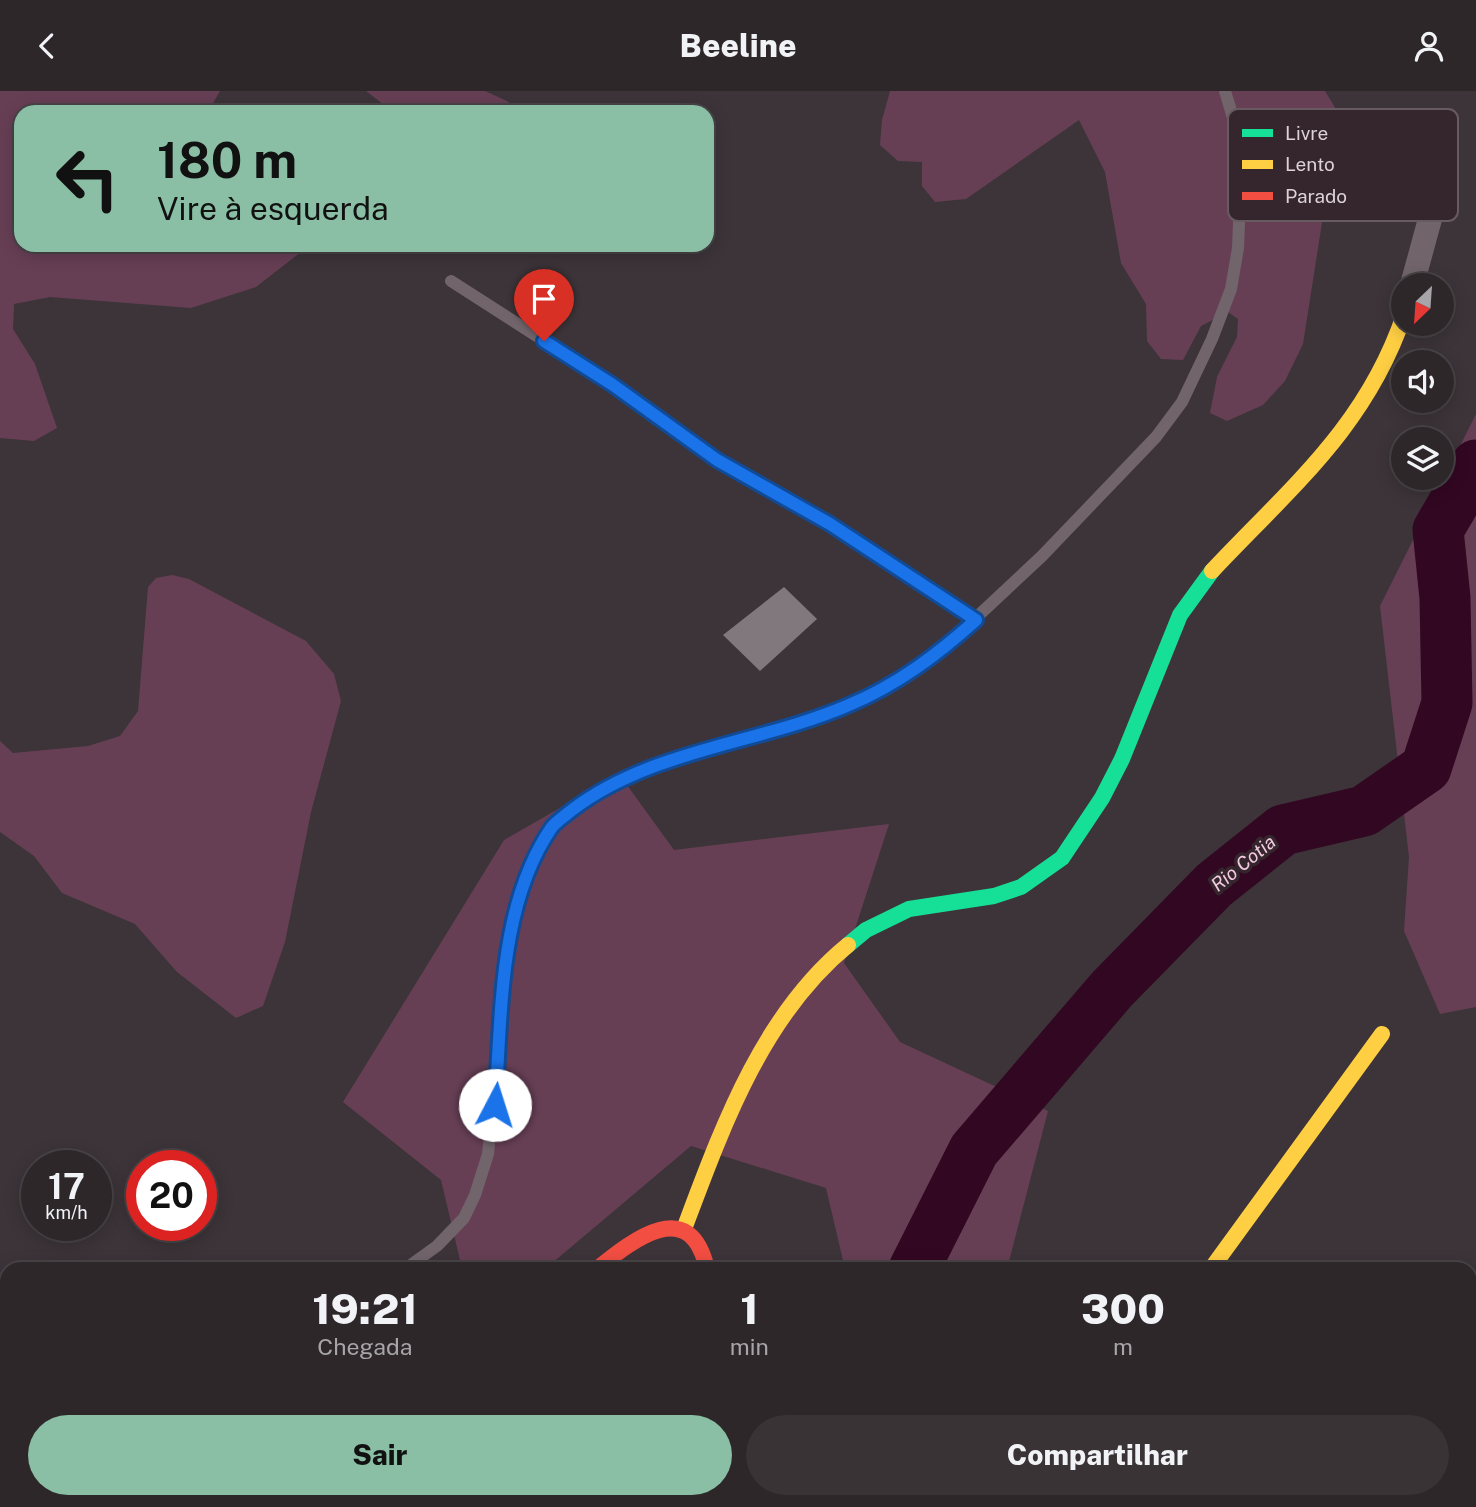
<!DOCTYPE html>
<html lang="pt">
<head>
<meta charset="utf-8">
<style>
  :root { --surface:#2d272a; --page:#393336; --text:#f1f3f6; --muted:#a7a5a8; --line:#484447; --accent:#8abfa5 }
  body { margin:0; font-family:"Public Sans",sans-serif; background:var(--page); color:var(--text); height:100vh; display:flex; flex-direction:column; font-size:26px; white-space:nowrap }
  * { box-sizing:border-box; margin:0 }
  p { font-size:23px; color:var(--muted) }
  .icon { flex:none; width:38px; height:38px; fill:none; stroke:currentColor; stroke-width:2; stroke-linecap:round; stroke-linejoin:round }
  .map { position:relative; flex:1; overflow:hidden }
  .panel { position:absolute; left:0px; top:1171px; width:1477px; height:247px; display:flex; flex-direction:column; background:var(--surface); border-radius:21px 21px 0 0; box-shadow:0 4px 18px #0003,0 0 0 2px var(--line) }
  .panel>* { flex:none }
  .banner { position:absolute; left:14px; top:14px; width:700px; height:147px; border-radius:21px; box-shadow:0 4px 18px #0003,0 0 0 2px var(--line); background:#8abfa5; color:#111; overflow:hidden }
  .needle { width:46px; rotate:205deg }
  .fabs { position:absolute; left:1391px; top:182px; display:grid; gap:14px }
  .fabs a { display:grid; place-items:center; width:63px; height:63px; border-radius:50%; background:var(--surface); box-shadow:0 4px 18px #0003,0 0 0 2px var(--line); font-size:35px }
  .speed { position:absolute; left:21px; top:1059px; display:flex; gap:14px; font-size:35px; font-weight:700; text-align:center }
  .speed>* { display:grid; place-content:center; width:91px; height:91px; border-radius:50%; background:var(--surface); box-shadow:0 4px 18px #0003,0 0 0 2px var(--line); line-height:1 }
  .speed small { font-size:18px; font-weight:400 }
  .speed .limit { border:10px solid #d22; background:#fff; color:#111 }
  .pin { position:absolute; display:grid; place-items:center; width:60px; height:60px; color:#fff; margin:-72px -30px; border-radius:50% 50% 50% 0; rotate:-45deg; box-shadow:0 0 7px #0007 }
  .pin .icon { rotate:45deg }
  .me { position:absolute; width:77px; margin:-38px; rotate:5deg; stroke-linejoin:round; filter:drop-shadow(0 0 5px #0008) }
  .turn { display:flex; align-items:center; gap:24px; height:147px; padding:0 28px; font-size:32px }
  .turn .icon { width:91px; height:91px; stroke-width:2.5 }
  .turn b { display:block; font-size:49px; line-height:60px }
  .eta { display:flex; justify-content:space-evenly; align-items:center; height:119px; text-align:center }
  .eta b { font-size:42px; font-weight:800; line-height:49px }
  .button { display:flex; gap:14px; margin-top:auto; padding:14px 28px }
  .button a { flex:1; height:80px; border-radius:42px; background:var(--accent); color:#111; font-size:28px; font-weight:800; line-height:80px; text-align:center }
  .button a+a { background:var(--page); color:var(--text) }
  header { display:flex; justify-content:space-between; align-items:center; height:91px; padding:0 28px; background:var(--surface); font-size:32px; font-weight:800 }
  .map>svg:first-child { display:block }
</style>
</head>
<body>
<header><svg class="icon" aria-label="back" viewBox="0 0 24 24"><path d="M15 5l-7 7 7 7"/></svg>Beeline<svg class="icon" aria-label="person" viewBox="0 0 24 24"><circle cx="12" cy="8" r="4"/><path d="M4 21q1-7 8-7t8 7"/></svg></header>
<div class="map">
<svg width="1476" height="1416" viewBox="0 0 1476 1416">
  <rect width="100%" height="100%" fill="#3c3438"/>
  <path fill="#673f55" d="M0 0H220L208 21H21V154H310L256 196 191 217 50 206 14 213 13 238 35 273 57 337 34 350 0 347Z
    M366 0H485L507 10 521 21H393Z
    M890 0H1325L1339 23 1303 253 1285 290 1263 314 1227 330 1210 322 1217 286 1237 246 1238 228 1228 221 1201 235 1183 269 1161 268 1147 250 1146 213 1121 172 1105 81 1079 29 966 108 935 111 922 95V71L898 70 880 54 882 29Z
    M1476 323V916L1440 923 1404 840 1409 766 1380 515Z
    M172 484 189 488 306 550 334 583 341 610 311 721 285 851 263 915 236 927 177 881 135 833 62 802 34 765 0 741V650L13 662 88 655 120 645 138 620 148 496 156 487Z
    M619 683 674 759 889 733 844 872 900 951 1048 1020 1007 1178H845L826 1097 691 1055 545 1178H496L460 1169 441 1089 343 1011 504 749Z
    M0 1294 7 1302V1410L83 1411V1416H0Z
    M305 1411 669 1410 673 1416H303Z"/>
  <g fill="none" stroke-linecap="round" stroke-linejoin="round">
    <path stroke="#320722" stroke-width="51" d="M914 1178 974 1059 1112 898 1214 794 1283 739 1364 720 1426 677 1447 612 1445 507 1438 439 1476 374
      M918 1410 922 1416"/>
  </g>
  <path fill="#80787c" d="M784 496 817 528 760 580 723 544Z"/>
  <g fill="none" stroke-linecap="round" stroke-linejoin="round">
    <path stroke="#71656b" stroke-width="12" d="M451 190 613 294 717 369 830 433 976 529
      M405 1178 437 1155 464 1127 475 1104 488 1063 506 882 515 826 533 773 553 734 592 704 648 679 712 655 782 639 848 615 889 595 934 566 1042 465 1156 346 1182 311 1212 248 1231 198 1238 157 1242 57 1225 0"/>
    <path stroke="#71656b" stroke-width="24" d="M1412 194 1433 117
      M1470 1304 1476 1300
      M1304 1416 1313 1410"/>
    <path stroke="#16e098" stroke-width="16" d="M848 854 866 839 909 818 994 805 1021 796 1062 767 1102 707 1122 668 1180 524 1212 480
      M1058 1410 1067 1416"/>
    <path stroke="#ffcf43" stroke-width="16" d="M1212 480C1290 397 1366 336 1404 224
      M684 1138C722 1037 762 924 848 854
      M1211 1178 1382 943
      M0 1198 7 1200
      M1006 1416 1016 1410"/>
    <path stroke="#f24e42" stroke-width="16" d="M597 1178C634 1148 690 1104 707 1178
      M721 1410 724 1416"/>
  </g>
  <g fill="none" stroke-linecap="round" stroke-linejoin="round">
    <defs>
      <path id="route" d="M495 1014C502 924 498 814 552 736 557 730 566 724 572 719 652 658 759 653 849 614 897 594 937 564 976 529L830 433 717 369 613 294 544 250"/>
    </defs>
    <use href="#route" stroke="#114b97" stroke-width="18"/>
    <use href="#route" stroke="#1a73e8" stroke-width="12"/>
  </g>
  <g text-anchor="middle" stroke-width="7" stroke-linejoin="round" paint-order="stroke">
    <g font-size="19" font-style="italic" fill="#f3cadf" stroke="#35262e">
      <text transform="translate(1243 772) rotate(-39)" y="7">Rio Cotia</text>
    </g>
  </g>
  <rect x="1228" y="18" width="230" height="112" rx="10" fill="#35262e" stroke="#675a61" stroke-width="2"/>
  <rect x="1242" y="38" width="31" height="8" fill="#16e098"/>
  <rect x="1242" y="69" width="31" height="9" fill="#ffcf43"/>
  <rect x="1242" y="101" width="31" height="8" fill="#f24e42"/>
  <g font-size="19" fill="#ddd3d7">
    <text x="1285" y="49">Livre</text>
    <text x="1285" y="80">Lento</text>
    <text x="1285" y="112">Parado</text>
  </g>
</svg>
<div class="fabs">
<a><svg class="needle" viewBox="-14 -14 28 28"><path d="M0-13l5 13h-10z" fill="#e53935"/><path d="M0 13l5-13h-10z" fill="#a7a5a8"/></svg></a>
<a><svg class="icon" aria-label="sound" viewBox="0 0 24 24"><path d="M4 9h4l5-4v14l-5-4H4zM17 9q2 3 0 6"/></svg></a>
<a><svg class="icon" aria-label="layers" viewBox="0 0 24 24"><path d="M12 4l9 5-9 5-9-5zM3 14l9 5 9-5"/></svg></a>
</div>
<div class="speed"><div>17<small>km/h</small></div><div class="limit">20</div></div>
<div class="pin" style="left:544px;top:250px;background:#d93025"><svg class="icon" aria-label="arrive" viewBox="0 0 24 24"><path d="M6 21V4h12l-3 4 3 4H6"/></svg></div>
<svg class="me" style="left:495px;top:1014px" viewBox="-20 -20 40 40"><circle r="19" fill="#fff"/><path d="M0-13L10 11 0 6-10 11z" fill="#1a73e8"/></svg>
<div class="banner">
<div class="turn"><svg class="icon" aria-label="left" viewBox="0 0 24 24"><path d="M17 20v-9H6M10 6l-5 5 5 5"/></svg><div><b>180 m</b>Vire à esquerda</div></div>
</div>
<section class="panel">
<div class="eta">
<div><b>19:21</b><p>Chegada</p></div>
<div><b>1</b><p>min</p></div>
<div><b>300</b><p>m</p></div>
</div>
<div class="button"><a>Sair</a><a>Compartilhar</a></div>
</section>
</div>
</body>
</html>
